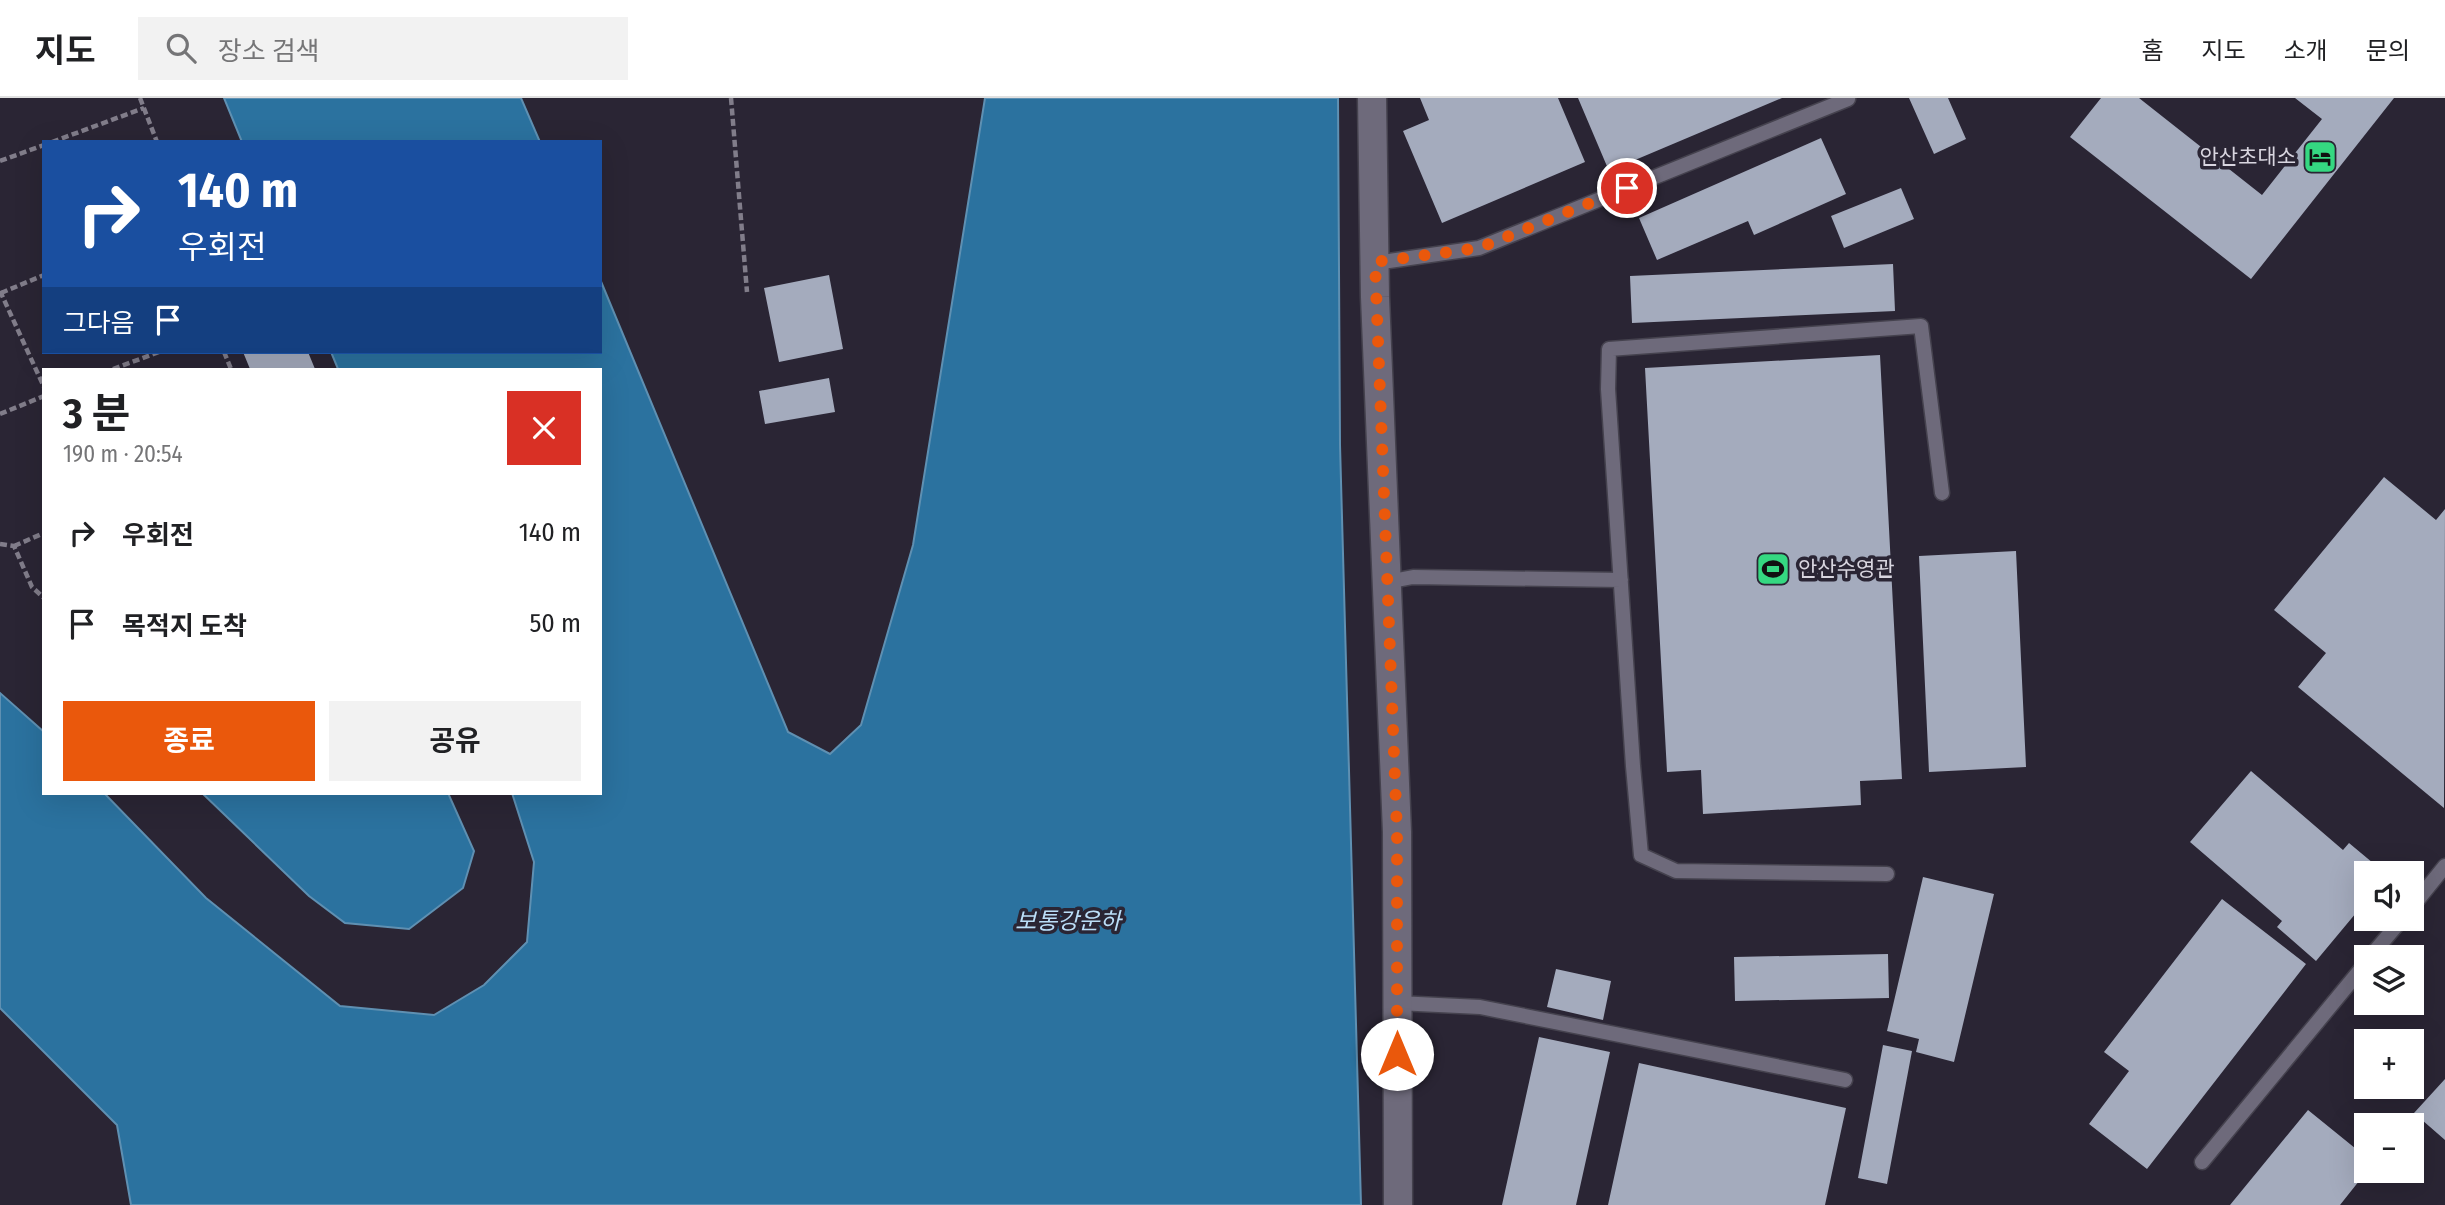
<!DOCTYPE html>
<html lang="ko">
<head>
<meta charset="utf-8">
<style>
  :root { --surface:#fff; --page:#f2f2f2; --text:#202124; --muted:#757577; --line:#e0e0e0; --accent:#ea580c }
  body { margin:0; font-family:"Fira Sans Condensed","Noto Sans KR",sans-serif; background:var(--page); color:var(--text); height:100vh; display:flex; flex-direction:column; font-size:26px; white-space:nowrap }
  * { box-sizing:border-box; margin:0 }
  p { font-size:23px; color:var(--muted) }
  .icon { flex:none; width:38px; height:38px; fill:none; stroke:currentColor; stroke-width:2; stroke-linecap:round; stroke-linejoin:round }
  .map { position:relative; flex:1; overflow:hidden }
  .details { position:absolute; left:42px; top:270px; width:560px; height:427px; display:flex; flex-direction:column; background:var(--surface); border-radius:0px; box-shadow:0 7px 28px #0002 }
  .details>* { flex:none }
  .banner { position:absolute; left:42px; top:42px; width:560px; height:214px; border-radius:0px; box-shadow:0 7px 28px #0002; background:#1a4fa0; color:#fff; overflow:hidden }
  .buttons { position:absolute; left:2354px; top:763px; display:grid; gap:14px }
  .buttons a { display:grid; place-items:center; width:70px; height:70px; border-radius:0px; background:var(--surface); box-shadow:0 7px 28px #0002; font-size:35px }
  .pin { position:absolute; display:grid; place-items:center; width:60px; height:60px; color:#fff; margin:-30px; border:4px solid #fff; border-radius:50%; box-shadow:0 2px 7px #0007 }
  .me { position:absolute; width:77px; margin:-38px; rotate:0deg; stroke-linejoin:round; filter:drop-shadow(0 0 5px #0008) }
  .turn { display:flex; align-items:center; gap:24px; height:147px; padding:0 21px; font-size:32px }
  .turn .icon { width:91px; height:91px; stroke-width:2.5 }
  .turn b { display:block; font-size:49px; line-height:60px }
  .then { display:flex; align-items:center; height:66px; padding:0 21px; background:#0003; gap:14px; font-size:26px }
  .round { display:grid; place-items:center; flex:none; width:74px; height:74px; border-radius:0px; background:var(--page) }
  .headline { display:flex; align-items:center; justify-content:space-between; height:119px; padding:0 21px }
  h1 { font-size:42px; font-weight:700; line-height:52px }
  .primary-button { display:flex; gap:14px; margin-top:auto; padding:14px 21px }
  .primary-button a { flex:1; height:80px; border-radius:0px; background:var(--accent); color:#fff; font-size:28px; font-weight:700; line-height:80px; text-align:center }
  .primary-button a+a { background:var(--page); color:var(--text) }
  ul { padding:0; list-style:none }
  li { display:flex; align-items:center; gap:21px; height:91px; padding:0 21px }
  li div { flex:1 }
  li b { display:block; font-size:26px }
  li em { font-style:normal }
  header { display:flex; align-items:center; gap:42px; box-sizing:border-box; height:98px; padding:0 35px; background:var(--surface); border-bottom:2px solid var(--line) }
  header strong { font-size:33px }
  nav { display:flex; gap:38px; margin-inline-start:auto; font-size:24px }
  .search { width:490px; height:63px; background:var(--page); display:flex; align-items:center; gap:18px; box-sizing:border-box; padding:0 24px; border-radius:0px; color:var(--muted); font-size:26px }
  .map>svg:first-child { display:block }
</style>
</head>
<body>
<header>
<strong>지도</strong>
<div class="search"><svg class="icon" aria-label="search" viewBox="0 0 24 24"><circle cx="10" cy="10" r="6"/><path d="M15 15l6 6"/></svg>장소 검색</div>
<nav><a>홈</a><a>지도</a><a>소개</a><a>문의</a></nav>
</header>
<div class="map">
<svg width="2445" height="1107" viewBox="0 0 2445 1107">
  <rect width="100%" height="100%" fill="#2a2534"/>
  <path fill="#2b729f" stroke="#5f90b2" stroke-width="2" d="M224 0H521L540 44H242Z
    M985 0H1338L1340 347 1361 1107H131L117 1027 0 910V595L44 634V695H104L206 800 340 908 434 917 484 887 527 844 534 764 512 695H600V271H338L331 254H600V181L788 634 830 656 861 627 913 447Z
    M202 695H448L474 753 463 790 409 831 345 825 309 798Z"/>
  <path fill="#a4abbd" d="M1420 0H1558L1585 64 1442 125 1403 33 1429 22Z
    M1578 0H1782L1609 73Z
    M1909 0H1948L1966 41 1934 56Z
    M2101 0H2139L2262 97 2322 21 2295 0H2394L2251 181 2070 39Z
    M1821 40 1846 96 1754 137 1748 123 1657 162 1639 120Z
    M1901 90 1914 121 1844 150 1831 118Z
    M1893 166 1895 213 1632 225 1630 178Z
    M829 177 843 251 779 264 764 190Z
    M243 254H308L315 271H250Z
    M1880 257 1902 681 1860 683 1861 707 1703 716 1701 672 1667 674 1645 270Z
    M829 280 835 314 765 326 759 293Z
    M2384 379 2436 422 2445 411 2444 710 2298 589 2326 555 2274 512Z
    M2016 453 2026 669 1929 674 1919 458Z
    M2251 673 2343 752 2349 745 2385 775H2366V803L2316 863 2277 829 2282 823 2190 744Z
    M1923 779 1994 796 1954 964 1916 954 1919 941 1887 933Z
    M2222 801 2306 866 2147 1071 2089 1026 2129 973 2104 954Z
    M1888 856 1889 900 1735 903 1734 859Z
    M1556 871 1611 883 1603 922 1547 909Z
    M1539 939 1610 954 1576 1107H1502Z
    M1883 947 1912 953 1887 1086 1858 1080Z
    M1639 965 1846 1010 1825 1107H1608Z
    M2445 981V1042L2414 1015Z
    M2308 1012 2366 1059 2367 1073 2340 1107H2230Z"/>
  <g fill="none" stroke-linecap="round" stroke-linejoin="round">
    <defs>
      <path id="lane" d="M1375 165 1479 150 1848 1
        M1387 484 1413 479 1621 482
        M1887 776 1676 773 1641 757 1633 668 1608 291 1609 251 1921 228 1942 395
        M2412 809 2445 768
        M2370 859 2402 821
        M1397 905 1480 909 1845 982
        M2202 1064 2366 865"/>
      <path id="street" d="M1372 0 1375 199 1397 734 1398 1107"/>
    </defs>
    <use href="#lane" stroke="#45424e" stroke-width="17"/>
    <use href="#street" stroke="#45424e" stroke-width="31"/>
    <path stroke="#817d8a" stroke-width="4.5" stroke-dasharray="7 3.5" stroke-linecap="butt" d="M140 0 157 44
      M731 0 747 194
      M52 44 144 10
      M0 63 44 47
      M0 193 44 289
      M1 195 44 177
      M224 254 231 271
      M113 271 159 254
      M0 316 44 298
      M0 446 14 448 32 489 44 500
      M14 448 44 435"/>
    <use href="#lane" stroke="#6e6a7b" stroke-width="14"/>
    <use href="#street" stroke="#6e6a7b" stroke-width="28"/>
  </g>
  <g fill="none" stroke-linecap="round" stroke-linejoin="round">
    <path stroke="#ea580c" stroke-width="12" stroke-dasharray="0 21.6" d="M1397 956V734L1375 164 1479 150 1627 90"/>
  </g>
  <defs>
    <symbol id="hotel-square" viewBox="-11 -11 22 22"><rect x="-9" y="-9" width="18" height="18" rx="4" fill="#35d881" stroke="#2a2534"/><path d="M-6-4.5h1.5V1H6V5H4.5V3h-9V5H-6ZM-4 0a1.8 1.8 0 1 1 3.6 0ZM.5 0V-2.5h3Q6-2.5 6 0Z" fill="#111"/></symbol>
    <symbol id="stadium-square" viewBox="-11 -11 22 22"><rect x="-9" y="-9" width="18" height="18" rx="4" fill="#35d881" stroke="#2a2534"/><path d="M0-5a6.5 5 0 1 0 0 10a6.5 5 0 1 0 0-10ZM-3.5-1.8h7v3.6h-7Z" fill="#111"/></symbol>
  </defs>
  <g fill-rule="evenodd">
    <use href="#hotel-square" x="2301" y="40" width="38" height="38"/>
    <use href="#stadium-square" x="1754" y="452" width="38" height="38"/>
  </g>
  <g text-anchor="middle" stroke-width="7" stroke-linejoin="round" paint-order="stroke">
    <g font-size="21" fill="#d8d5df" stroke="#2a2534" text-anchor="end">
      <text x="2296" y="66">안산초대소</text>
      <text x="1798" y="478" text-anchor="start">안산수영관</text>
    </g>
    <g font-size="23" font-style="italic" fill="#bbdef8" stroke="#2a2534">
      <text x="1068" y="831">보통강운하</text>
    </g>
  </g>
</svg>
<div class="buttons">
<a><svg class="icon" aria-label="sound" viewBox="0 0 24 24"><path d="M4 9h4l5-4v14l-5-4H4zM17 9q2 3 0 6"/></svg></a>
<a><svg class="icon" aria-label="layers" viewBox="0 0 24 24"><path d="M12 4l9 5-9 5-9-5zM3 14l9 5 9-5"/></svg></a>
<a>+</a>
<a>−</a>
</div>
<div class="pin" style="left:1627px;top:90px;background:#d93025"><svg class="icon" aria-label="arrive" viewBox="0 0 24 24"><path d="M6 21V4h12l-3 4 3 4H6"/></svg></div>
<svg class="me" style="left:1397px;top:956px" viewBox="-20 -20 40 40"><circle r="19" fill="#fff"/><path d="M0-13L10 11 0 6-10 11z" fill="#ea580c"/></svg>
<div class="banner">
<div class="turn"><svg class="icon" aria-label="right" viewBox="0 0 24 24"><path d="M7 20v-9h11M14 6l5 5-5 5"/></svg><div><b>140 m</b>우회전</div></div>
<div class="then">그다음<svg class="icon" aria-label="arrive" viewBox="0 0 24 24"><path d="M6 21V4h12l-3 4 3 4H6"/></svg></div>
</div>
<section class="details">
<div class="headline"><div><h1>3 분</h1><p>190 m · 20:54</p></div><a class="round" style="background:#d93025;color:#fff"><svg class="icon" aria-label="close" viewBox="0 0 24 24"><path d="M6 6l12 12M18 6L6 18"/></svg></a></div>
<ul>
<li><svg class="icon" aria-label="right" viewBox="0 0 24 24"><path d="M7 20v-9h11M14 6l5 5-5 5"/></svg><div><b>우회전</b></div><em>140 m</em></li>
<li><svg class="icon" aria-label="arrive" viewBox="0 0 24 24"><path d="M6 21V4h12l-3 4 3 4H6"/></svg><div><b>목적지 도착</b></div><em>50 m</em></li>
</ul>
<div class="primary-button"><a>종료</a><a>공유</a></div>
</section>
</div>
</body>
</html>
